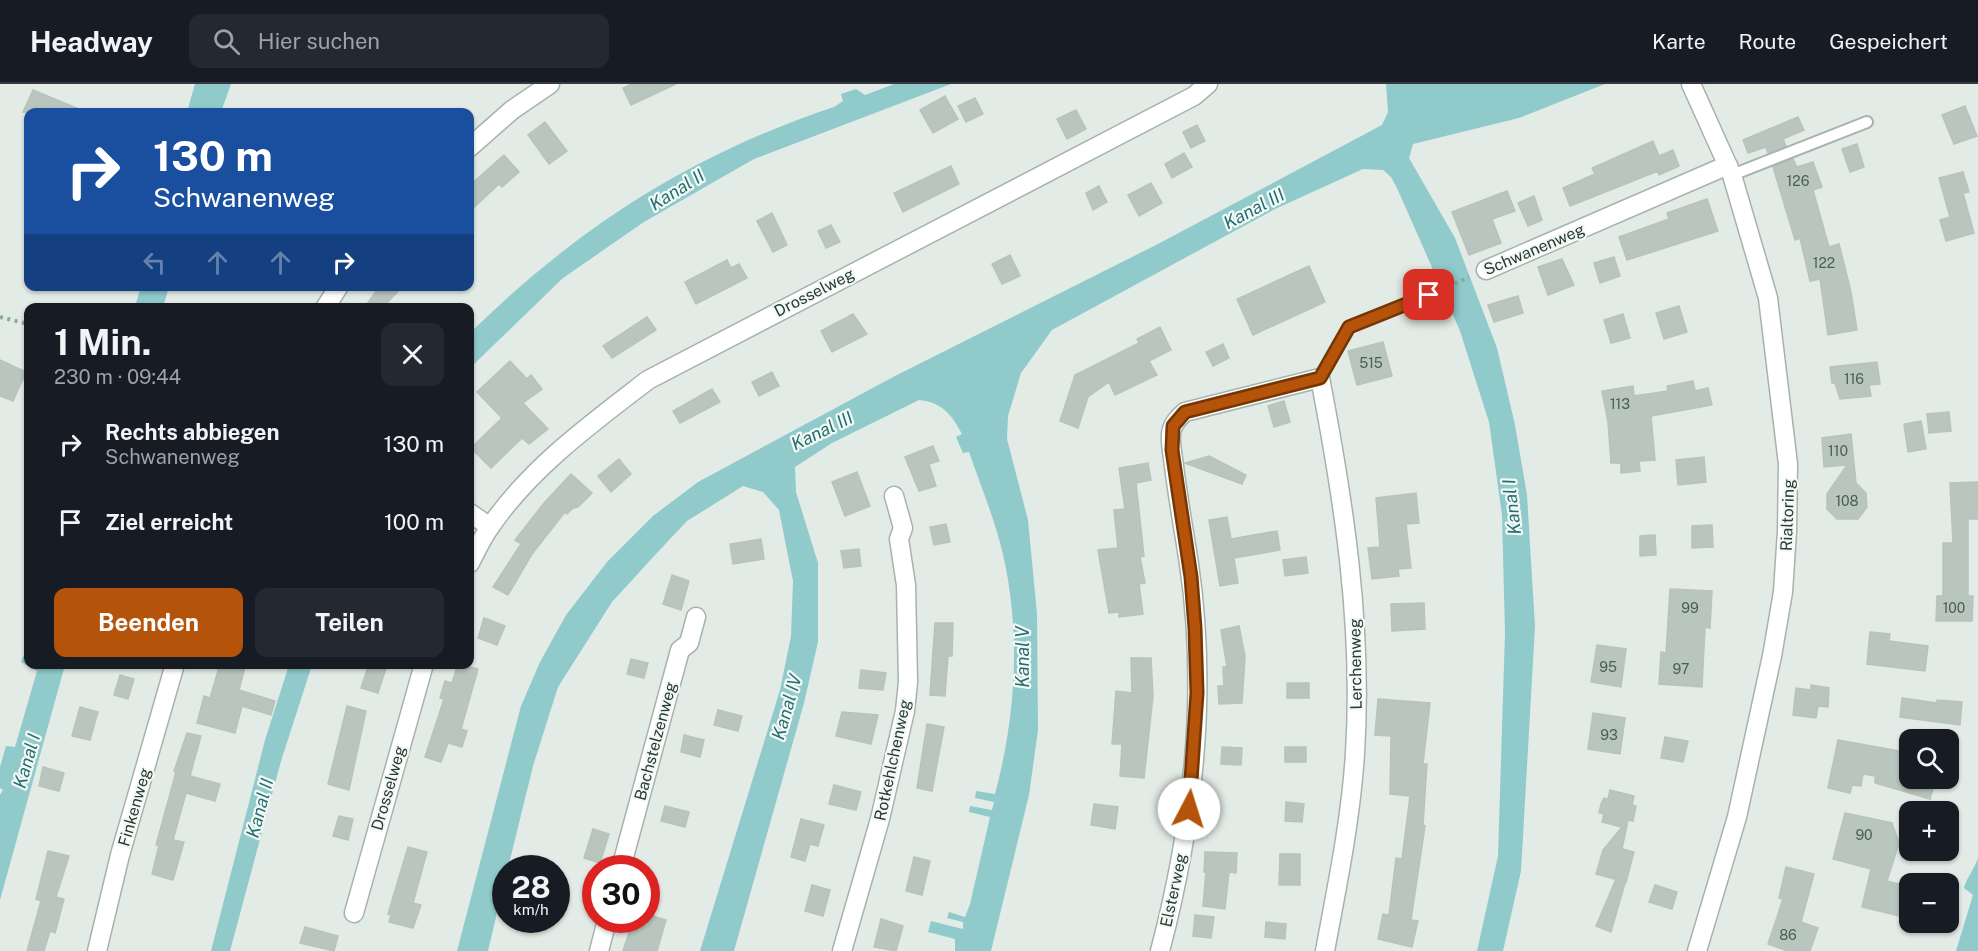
<!DOCTYPE html>
<html lang="de">
<head>
<meta charset="utf-8">
<style>
  :root { --surface:#171b24; --page:#242831; --text:#f1f3f6; --muted:#9ea1a6; --line:#363941; --accent:#b45309 }
  body { margin:0; font-family:"Public Sans",sans-serif; background:var(--page); color:var(--text); height:100vh; display:flex; flex-direction:column; font-size:22px; white-space:nowrap }
  * { box-sizing:border-box; margin:0 }
  p { font-size:20px; color:var(--muted) }
  .icon { flex:none; width:33px; height:33px; fill:none; stroke:currentColor; stroke-width:2; stroke-linecap:round; stroke-linejoin:round }
  .map { position:relative; flex:1; overflow:hidden }
  .drawer { position:absolute; left:24px; top:219px; width:450px; height:366px; display:flex; flex-direction:column; background:var(--surface); border-radius:12px; box-shadow:0 2px 4px #0004 }
  .drawer>* { flex:none }
  .top-card { position:absolute; left:24px; top:24px; width:450px; height:183px; border-radius:12px; box-shadow:0 2px 4px #0004; background:#1a4fa0; color:#fff; overflow:hidden }
  .controls { position:absolute; left:1899px; top:645px; display:grid; gap:12px }
  .controls a { display:grid; place-items:center; width:60px; height:60px; border-radius:12px; background:var(--surface); box-shadow:0 2px 4px #0004; font-size:30px }
  .speed { position:absolute; left:492px; top:771px; display:flex; gap:12px; font-size:30px; font-weight:700; text-align:center }
  .speed>* { display:grid; place-content:center; width:78px; height:78px; border-radius:50%; background:var(--surface); box-shadow:0 2px 4px #0004; line-height:1 }
  .speed small { font-size:15px; font-weight:400 }
  .speed .limit { border:9px solid #d22; background:#fff; color:#111 }
  .pin { position:absolute; display:grid; place-items:center; width:51px; height:51px; color:#fff; margin:-26px; border-radius:12px; box-shadow:0 3px 9px #0006 }
  .me { position:absolute; width:66px; margin:-33px; rotate:5deg; stroke-linejoin:round; filter:drop-shadow(0 0 4px #0008) }
  .turn { display:flex; align-items:center; gap:21px; height:126px; padding:0 30px; font-size:27px }
  .turn .icon { width:78px; height:78px; stroke-width:2.5 }
  .turn b { display:block; font-size:42px; line-height:51px }
  .lanes { display:flex; align-items:center; height:57px; padding:0 30px; background:#0003; justify-content:center; gap:30px; direction:ltr }
  .lanes .off { opacity:.35 }
  .round { display:grid; place-items:center; flex:none; width:63px; height:63px; border-radius:12px; background:var(--page) }
  .head { display:flex; align-items:center; justify-content:space-between; height:102px; padding:0 30px }
  h1 { font-size:36px; font-weight:700; line-height:45px }
  .action { display:flex; gap:12px; margin-top:auto; padding:12px 30px }
  .action a { flex:1; height:69px; border-radius:12px; background:var(--accent); color:#fff; font-size:24px; font-weight:700; line-height:69px; text-align:center }
  .action a+a { background:var(--page); color:var(--text) }
  ul { padding:0; list-style:none }
  li { display:flex; align-items:center; gap:18px; height:78px; padding:0 30px }
  li div { flex:1 }
  li b { display:block; font-size:22px }
  li em { font-style:normal }
  header { display:flex; align-items:center; gap:36px; box-sizing:border-box; height:84px; padding:0 30px; background:var(--surface); border-bottom:2px solid var(--line) }
  header strong { font-size:28px }
  nav { display:flex; gap:33px; margin-inline-start:auto; font-size:21px }
  .search { width:420px; height:54px; background:var(--page); display:flex; align-items:center; gap:15px; box-sizing:border-box; padding:0 21px; border-radius:12px; color:var(--muted); font-size:22px }
  .map>svg:first-child { display:block }
</style>
</head>
<body>
<header>
<strong>Headway</strong>
<div class="search"><svg class="icon" aria-label="search" viewBox="0 0 24 24"><circle cx="10" cy="10" r="6"/><path d="M15 15l6 6"/></svg>Hier suchen</div>
<nav><a>Karte</a><a>Route</a><a>Gespeichert</a></nav>
</header>
<div class="map">
<svg width="1978" height="867" viewBox="0 0 1978 867">
  <rect width="100%" height="100%" fill="#e3ebe6"/>
  <path fill="#90cacb" d="M195 0H231L221 28H187Z
    M894 0H951L754 75 644 138 563 194 470 284V249C577 144 690 71 834 23L843 17 841 10 856 5 865 11Z
    M1386 0H1605L1519 34 1413 60 1409 74 1455 154 1497 264 1515 341 1527 411 1535 542 1521 787 1503 867H1477L1498 772 1505 549 1502 431 1489 338 1460 247 1397 104 1391 93 1383 86 1363 85 1275 125 1052 246 1021 289 1008 332 1007 355 1028 436 1037 530 1038 646 1029 711 991 867H955V855L928 848 931 837 963 845V838L947 834 949 828 965 833 970 820 990 733 969 728 970 722 992 726 994 718 975 714 976 707 995 710C1017 628 1022 538 999 455 991 426 979 397 969 368L963 369 956 353 962 350C952 331 942 318 919 316L832 359 795 383 796 408 818 479V558L804 619 734 867H700L780 606 791 552 793 497 779 426 763 408 743 402 687 437 655 471 612 518 558 603 533 682 508 784H506L505 795 488 867H457L521 622 540 578 566 531 607 478 653 432 698 398 895 292 1156 161 1382 41 1388 28Z
    M141 202 169 203 163 223H135Z
    M25 568 28 570V580L65 581 0 816V711L3 706 0 704V683L6 662 15 663 37 587 21 578Z
    M289 581H312L281 677 230 867H211L265 656Z
    M1978 774V867H1956L1973 811 1964 804C1967 793 1974 786 1978 774Z"/>
  <path fill="#b9c6bf" stroke="#b6c4bc" stroke-width="1.5" d="M632 0H676L631 21 623 4Z
    M33 6 86 28H23Z
    M945 12 958 35 933 49 920 26Z
    M975 14 983 30 966 38 958 22Z
    M1965 22 1977 52 1954 60 1942 31Z
    M1076 26 1086 45 1067 55 1057 35Z
    M1798 33 1804 46 1783 55 1786 62 1768 69 1766 63 1748 69 1743 56Z
    M545 38 567 67 549 80 528 51Z
    M1197 41 1205 57 1191 64 1183 48Z
    M1653 57 1659 72 1673 66 1679 82 1659 91 1658 87 1570 122 1563 104 1595 90 1592 84Z
    M1857 60 1864 83 1850 88 1842 65Z
    M1184 69 1192 83 1172 94 1165 80Z
    M504 71 519 88 502 103 499 100 470 127V101Z
    M1793 75 1797 83 1813 78 1822 103 1813 106 1829 163 1839 160 1851 208 1857 246 1828 251 1820 195 1810 197 1800 154 1795 156 1773 83Z
    M951 82 959 100 903 128 894 109Z
    M1963 88 1969 108 1963 109 1974 149 1946 157 1940 136 1950 133 1939 94Z
    M1151 99 1162 119 1139 132 1128 111Z
    M1099 102 1107 118 1093 126 1086 109Z
    M1507 107 1515 127 1492 135 1501 159 1469 171 1452 128Z
    M1534 112 1542 136 1528 142 1518 119Z
    M1707 115 1718 147 1627 176 1619 153 1669 135 1667 129Z
    M772 129 787 161 773 168 757 137Z
    M831 141 840 158 826 164 818 147Z
    M1010 171 1020 192 1002 200 992 180Z
    M1614 173 1620 192 1600 199 1594 179Z
    M1562 175 1574 201 1548 211 1538 183Z
    M727 176 731 184 739 180 747 194 696 220 685 198Z
    M1309 182 1325 218 1253 251 1237 215Z
    M380 202H403L382 224H364Z
    M1518 212 1523 229 1494 238 1488 221Z
    M1679 222 1687 248 1664 255 1656 229Z
    M853 230 867 250 832 268 821 247Z
    M1623 230 1630 254 1611 259 1604 236Z
    M647 233 656 246 612 274 603 262Z
    M1160 243 1171 266 1149 277 1157 291 1115 311 1109 298 1088 313 1078 344 1060 337 1075 291 1139 259 1137 255Z
    M1383 258 1392 292 1357 301 1348 267Z
    M1223 260 1229 274 1213 282 1206 268Z
    M0 276 26 288 13 317 0 312Z
    M510 277 527 295 531 291 542 305 523 319 548 345 529 360 522 354 491 384 471 364 502 334 477 308Z
    M1877 278 1880 300 1869 301 1871 312 1840 315 1835 299H1832L1830 283Z
    M772 288 779 302 759 312 752 298Z
    M1693 297 1695 307 1708 304 1712 321 1651 332 1655 376 1639 377 1640 387 1621 389V379H1611L1608 338 1602 307 1633 302 1634 312 1668 307 1667 302Z
    M712 305 720 318 680 339 673 327Z
    M1284 317 1290 338 1274 343 1268 322Z
    M1949 328 1951 347 1929 349 1927 330Z
    M1921 337 1926 365 1908 368 1904 340Z
    M1851 350 1856 399 1866 409 1867 423 1858 435H1837L1827 425V410L1847 381 1824 383 1822 354Z
    M933 362 939 377 929 380 936 402 919 407 905 373Z
    M1209 372 1246 391 1242 400 1185 379Z
    M1704 373 1706 398 1678 401 1676 376Z
    M619 375 631 390 611 408 598 392Z
    M1148 379 1151 396 1136 399 1144 472 1140 473 1145 499 1139 500 1143 530 1119 533V528L1109 529 1098 466 1118 464 1114 426 1125 425 1119 384Z
    M857 388 870 422 845 432 832 398Z
    M571 390 592 409 578 423 573 424 567 430 565 428 532 470 508 511 493 503 521 460 515 456 544 419Z
    M1978 398V435H1968V512H1973L1972 537H1936L1937 512H1943V459H1953L1950 399Z
    M1416 409 1419 439 1406 440 1411 484 1398 485 1399 492 1372 495 1368 464 1380 463 1376 414Z
    M1227 433 1231 455 1277 447 1280 466 1234 474 1238 499 1220 502 1209 436Z
    M946 440 950 458 934 461 930 443Z
    M1712 441 1713 463 1692 464V442Z
    M1655 451 1656 471 1640 472V452Z
    M761 455 764 475 733 480 730 460Z
    M859 465 861 482 844 484 841 467Z
    M1306 473 1308 489 1285 492 1283 476Z
    M672 491 689 497 681 526 663 520Z
    M1670 505 1712 507 1710 544 1705 543 1702 603 1659 600 1661 568 1666 569Z
    M1424 519 1425 545 1392 547 1391 520Z
    M484 534 505 542 497 561 478 554Z
    M935 539H953L952 572H948L945 612 930 611Z
    M1239 542 1245 572 1242 619 1219 620 1218 602H1224L1223 583H1227L1221 546Z
    M1870 548 1890 550 1889 557 1928 562 1925 587 1867 580Z
    M1597 561 1626 565 1621 603 1591 598Z
    M1131 574H1151L1153 612 1144 694 1120 692 1122 660H1112L1116 607 1132 609Z
    M631 575 648 579 644 594 627 590Z
    M220 580 245 583 239 606 275 617 271 631 242 622 235 649 197 639 204 612 210 614Z
    M369 580 386 584 378 609 361 604Z
    M458 580 478 585 461 645 467 647 462 663 448 659 441 678 425 673 444 615 440 614 445 597 452 599Z
    M861 586 886 589 883 606 859 604Z
    M120 591 134 595 128 615 114 611Z
    M1287 599H1309V614H1287Z
    M1811 601 1829 604 1828 623 1818 622 1816 634 1793 631 1796 604 1811 606Z
    M1902 614 1937 619V616L1962 618 1960 641 1900 633Z
    M1378 615 1430 619 1423 680H1427L1423 741 1425 742 1411 836 1418 837 1412 863 1378 855 1383 830 1389 831 1396 774 1402 775 1410 712 1390 710 1391 652 1375 651Z
    M347 622 366 627 349 706 328 700Z
    M80 623 98 628 90 656 72 652Z
    M718 626 742 632 738 647 714 641Z
    M842 628 878 631 871 660 836 652Z
    M1593 629 1625 634 1620 670 1588 665Z
    M927 640 944 643 932 707 917 704Z
    M187 649 201 652 190 692 220 700 215 717 186 709 173 756 184 758 173 796 152 790 159 761H156L176 688 174 687Z
    M684 651 704 656 700 673 681 668Z
    M1665 653 1688 657 1683 678 1661 674Z
    M1838 656 1910 669V694H1936L1930 715 1875 699V694H1886L1863 690 1861 702 1852 701 1850 709 1828 704Z
    M1222 663 1242 664 1241 681 1221 680Z
    M1285 663H1306V678H1285Z
    M43 683 64 689 59 707 39 702Z
    M834 701 861 708 856 726 829 720Z
    M1610 706 1634 712 1632 721 1636 722 1633 737 1628 736 1622 765 1634 768 1626 798 1596 790 1603 766 1622 743 1602 738 1604 730 1599 729 1601 720 1604 714 1608 715Z
    M1286 718 1304 720 1302 738 1285 737Z
    M1094 720 1118 723 1115 745 1091 741Z
    M665 722 689 728 685 743 661 737Z
    M1845 729 1892 739 1899 759 1887 797 1906 802 1900 832 1862 823 1871 785 1833 775Z
    M339 732 353 735 348 756 333 752Z
    M801 735 824 741 818 762 810 760 805 777 791 773Z
    M593 745 609 750 600 779 584 774Z
    M408 763 427 768 413 819 421 821 413 844 389 838 391 831 388 830Z
    M48 767 69 772 56 813 64 815 55 849 50 847 44 867H27L41 817 36 815Z
    M1205 768 1237 769 1236 789 1229 788 1225 825 1203 822 1206 788H1204Z
    M1280 770H1300V801H1279Z
    M914 773 930 777 922 811 906 807Z
    M1786 783 1814 790 1801 838 1818 844 1810 867H1788L1768 860 1783 815 1779 814Z
    M1616 795 1625 799 1611 848 1596 842Z
    M812 801 830 806 823 832 805 827Z
    M1655 801 1677 808 1672 825 1649 818Z
    M646 830 666 836 657 867H623L633 836H646Z
    M1195 831 1214 833 1211 854 1193 852Z
    M881 835 903 842 896 867 874 863Z
    M1266 838 1286 840 1285 855 1265 853Z
    M305 843 338 852 334 867 300 859Z"/>
  <g fill="none" stroke-linecap="round" stroke-linejoin="round">
    <defs>
      <path id="lane" d="M1732 91 1867 38
        M1320 294 1349 243 1429 211"/>
      <path id="street" d="M1691 0 1732 91 1768 214 1788 380 1787 447 1783 508 1772 572 1737 733 1697 867
        M470 63 512 26 550 0
        M1486 186 1728 81
        M325 224 339 202
        M470 429 490 443
        M470 479C476 467 482 454 490 443 530 384 592 339 648 296L1194 12 1208 0
        M621 784 680 566 689 559 696 533
        M354 829 424 580
        M97 867 120 771 175 580
        M599 867 607 836
        M842 867 880 735 905 627 908 598 906 501 899 455 903 444 894 412
        M1160 867C1193 742 1208 609 1189 480 1184 447 1178 415 1174 382 1173 372 1170 360 1171 350 1172 340 1178 334 1185 328L1320 294C1344 418 1363 542 1355 669 1351 735 1337 802 1325 867"/>
    </defs>
    <use href="#lane" stroke="#a6b3ac" stroke-width="14"/>
    <use href="#street" stroke="#a6b3ac" stroke-width="21"/>
    <path stroke="#87ac9b" stroke-width="4" stroke-dasharray="3 4.5" stroke-linecap="butt" d="M1441 206 1469 193
      M0 233 28 240"/>
    <use href="#lane" stroke="#fff" stroke-width="10"/>
    <use href="#street" stroke="#fff" stroke-width="18"/>
  </g>
  <g fill="none" stroke-linecap="round" stroke-linejoin="round">
    <defs>
      <path id="route" d="M1189 725 1197 609 1195 544 1191 493 1172 366 1173 342 1185 328 1320 294 1349 243 1429 211"/>
    </defs>
    <use href="#route" stroke="#753606" stroke-width="15"/>
    <use href="#route" stroke="#b45309" stroke-width="10"/>
  </g>
  <g text-anchor="middle" stroke-width="4.5" stroke-linejoin="round" paint-order="stroke">
    <g font-size="14" fill="#495e55">
      <text x="1798" y="102">126</text>
      <text x="1824" y="184">122</text>
      <text x="1371" y="284">515</text>
      <text x="1854" y="300">116</text>
      <text x="1620" y="325">113</text>
      <text x="1838" y="372">110</text>
      <text x="1847" y="422">108</text>
      <text x="1690" y="529">99</text>
      <text x="1954" y="529">100</text>
      <text x="1608" y="588">95</text>
      <text x="1681" y="590">97</text>
      <text x="1609" y="656">93</text>
      <text x="1864" y="756">90</text>
      <text x="1788" y="856">86</text>
    </g>
    <g font-size="16" fill="#243b32" stroke="#f3f8f5">
      <text transform="translate(1534 165) rotate(-23)" y="6">Schwanenweg</text>
      <text transform="translate(814 208) rotate(-27)" y="6">Drosselweg</text>
      <text transform="translate(1787 431) rotate(-88)" y="6">Rialtoring</text>
      <text transform="translate(1355 580) rotate(-91)" y="6">Lerchenweg</text>
      <text transform="translate(655 657) rotate(-75)" y="6">Bachstelzenweg</text>
      <text transform="translate(892 676) rotate(-78)" y="6">Rotkehlchenweg</text>
      <text transform="translate(388 704) rotate(-74)" y="6">Drosselweg</text>
      <text transform="translate(134 723) rotate(-74)" y="6">Finkenweg</text>
      <text transform="translate(1173 806) rotate(-78)" y="6">Elsterweg</text>
    </g>
    <g font-size="18" font-style="italic" fill="#246f71" stroke="#f3f8f5">
      <text transform="translate(677 106) rotate(-32)" y="6">Kanal II</text>
      <text transform="translate(1254 125) rotate(-28)" y="6">Kanal III</text>
      <text transform="translate(822 347) rotate(-26)" y="6">Kanal III</text>
      <text transform="translate(1512 423) rotate(-96)" y="6">Kanal I</text>
      <text transform="translate(1023 573) rotate(-90)" y="6">Kanal V</text>
      <text transform="translate(787 623) rotate(-74)" y="6">Kanal IV</text>
      <text transform="translate(27 677) rotate(-74)" y="6">Kanal I</text>
      <text transform="translate(260 724) rotate(-75)" y="6">Kanal II</text>
    </g>
  </g>
</svg>
<div class="controls">
<a><svg class="icon" aria-label="search" viewBox="0 0 24 24"><circle cx="10" cy="10" r="6"/><path d="M15 15l6 6"/></svg></a>
<a>+</a>
<a>−</a>
</div>
<div class="speed"><div>28<small>km/h</small></div><div class="limit">30</div></div>
<div class="pin" style="left:1429px;top:211px;background:#d93025"><svg class="icon" aria-label="arrive" viewBox="0 0 24 24"><path d="M6 21V4h12l-3 4 3 4H6"/></svg></div>
<svg class="me" style="left:1189px;top:725px" viewBox="-20 -20 40 40"><circle r="19" fill="#fff"/><path d="M0-13L10 11 0 6-10 11z" fill="#b45309"/></svg>
<div class="top-card">
<div class="turn"><svg class="icon" aria-label="right" viewBox="0 0 24 24"><path d="M7 20v-9h11M14 6l5 5-5 5"/></svg><div><b>130 m</b>Schwanenweg</div></div>
<div class="lanes"><svg class="icon off" aria-label="left" viewBox="0 0 24 24"><path d="M17 20v-9H6M10 6l-5 5 5 5"/></svg><svg class="icon off" aria-label="ahead" viewBox="0 0 24 24"><path d="M12 20V5M6 11l6-6 6 6"/></svg><svg class="icon off" aria-label="ahead" viewBox="0 0 24 24"><path d="M12 20V5M6 11l6-6 6 6"/></svg><svg class="icon" aria-label="right" viewBox="0 0 24 24"><path d="M7 20v-9h11M14 6l5 5-5 5"/></svg></div>
</div>
<section class="drawer">
<div class="head"><div><h1>1 Min.</h1><p>230 m · 09:44</p></div><a class="round"><svg class="icon" aria-label="close" viewBox="0 0 24 24"><path d="M6 6l12 12M18 6L6 18"/></svg></a></div>
<ul>
<li><svg class="icon" aria-label="right" viewBox="0 0 24 24"><path d="M7 20v-9h11M14 6l5 5-5 5"/></svg><div><b>Rechts abbiegen</b><p>Schwanenweg</p></div><em>130 m</em></li>
<li><svg class="icon" aria-label="arrive" viewBox="0 0 24 24"><path d="M6 21V4h12l-3 4 3 4H6"/></svg><div><b>Ziel erreicht</b></div><em>100 m</em></li>
</ul>
<div class="action"><a>Beenden</a><a>Teilen</a></div>
</section>
</div>
</body>
</html>
